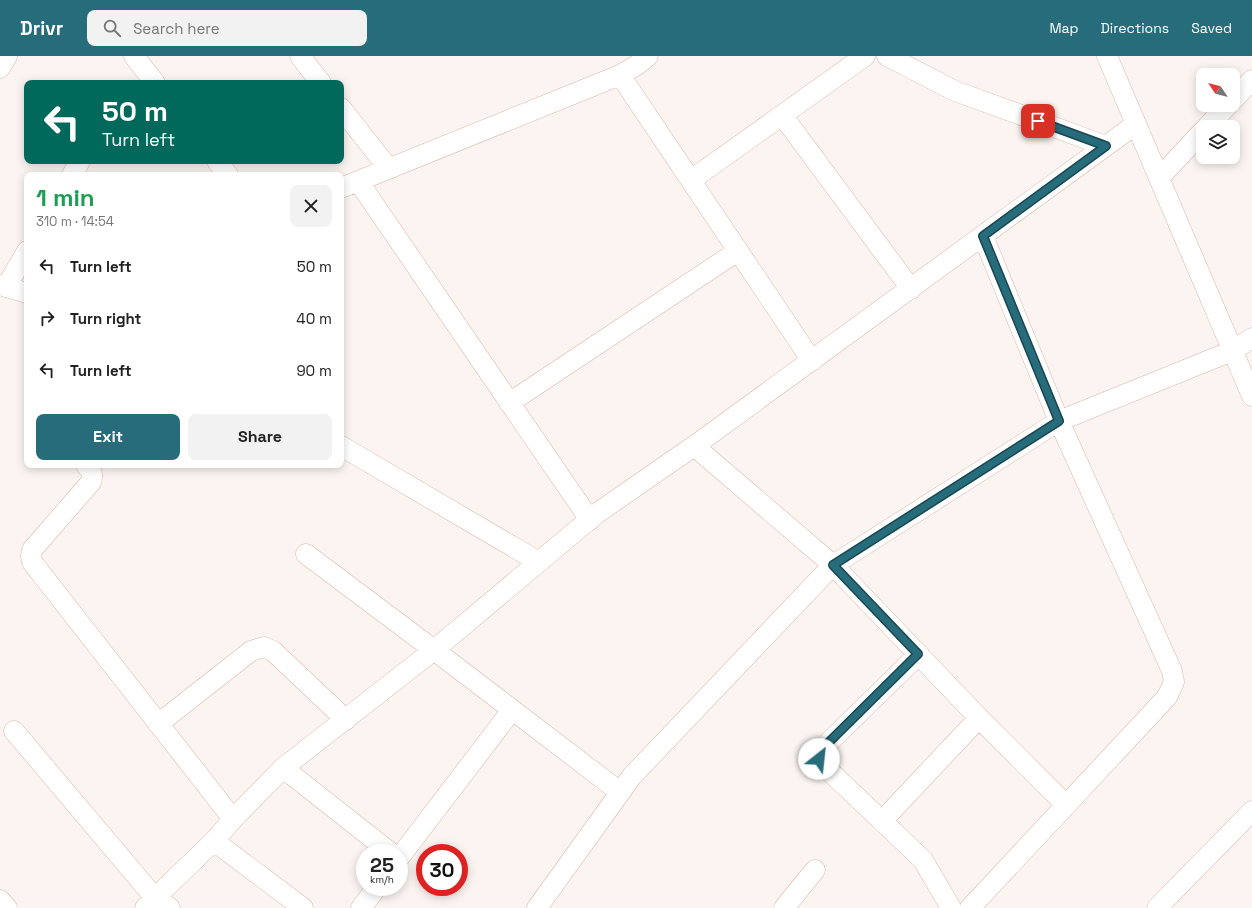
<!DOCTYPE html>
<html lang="en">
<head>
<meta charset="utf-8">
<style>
  :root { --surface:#fff; --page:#f2f2f2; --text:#222; --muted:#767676; --accent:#266c7b }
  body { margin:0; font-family:"Space Grotesk",sans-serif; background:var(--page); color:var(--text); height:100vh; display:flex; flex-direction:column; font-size:15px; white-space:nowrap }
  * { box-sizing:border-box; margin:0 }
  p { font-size:13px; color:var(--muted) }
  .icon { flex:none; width:22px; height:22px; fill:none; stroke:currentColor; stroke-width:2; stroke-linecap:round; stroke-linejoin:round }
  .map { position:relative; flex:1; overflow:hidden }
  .details { position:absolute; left:24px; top:116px; width:320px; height:296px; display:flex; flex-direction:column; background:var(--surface); border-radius:8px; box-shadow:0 2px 10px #0003 }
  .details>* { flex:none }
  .hud { position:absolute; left:24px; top:24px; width:320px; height:84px; border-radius:8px; box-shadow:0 2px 10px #0003; background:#00695c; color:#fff; overflow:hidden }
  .needle { width:26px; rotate:305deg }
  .buttons { position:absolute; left:1196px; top:12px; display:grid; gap:8px }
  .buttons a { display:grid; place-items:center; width:44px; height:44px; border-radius:8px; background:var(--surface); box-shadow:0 2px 10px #0003; font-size:20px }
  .speed { position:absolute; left:356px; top:788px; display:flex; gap:8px; font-size:20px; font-weight:700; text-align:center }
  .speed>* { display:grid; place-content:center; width:52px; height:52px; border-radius:50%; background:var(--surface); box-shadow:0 2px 10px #0003; line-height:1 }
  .speed small { font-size:10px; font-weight:400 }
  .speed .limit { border:6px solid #d22; background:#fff; color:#111 }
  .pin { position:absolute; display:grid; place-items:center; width:34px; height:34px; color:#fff; margin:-17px; border-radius:8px; box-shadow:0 2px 6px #0006 }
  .me { position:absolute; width:44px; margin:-22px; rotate:29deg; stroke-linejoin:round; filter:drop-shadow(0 0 3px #0008) }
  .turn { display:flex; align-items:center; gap:14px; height:84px; padding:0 12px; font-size:18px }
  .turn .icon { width:52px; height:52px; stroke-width:2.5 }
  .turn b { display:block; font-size:28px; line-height:34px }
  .round { display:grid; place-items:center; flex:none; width:42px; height:42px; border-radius:8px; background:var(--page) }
  .headline { display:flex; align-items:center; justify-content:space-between; height:68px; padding:0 12px }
  h1 { font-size:24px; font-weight:800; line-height:30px; color:#1e9e55 }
  .button { display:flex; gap:8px; margin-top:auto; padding:8px 12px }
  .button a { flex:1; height:46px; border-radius:8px; background:var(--accent); color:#fff; font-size:16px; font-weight:800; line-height:46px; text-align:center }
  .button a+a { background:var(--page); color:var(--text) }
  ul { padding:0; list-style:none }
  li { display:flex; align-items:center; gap:12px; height:52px; padding:0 12px }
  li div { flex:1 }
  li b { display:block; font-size:15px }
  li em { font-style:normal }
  header { display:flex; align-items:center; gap:24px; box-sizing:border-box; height:56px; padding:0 20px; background:var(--accent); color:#fff }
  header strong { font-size:19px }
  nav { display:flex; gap:22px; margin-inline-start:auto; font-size:14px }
  .search { width:280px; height:36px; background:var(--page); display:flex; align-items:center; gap:10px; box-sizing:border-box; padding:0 14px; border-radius:8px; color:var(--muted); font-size:15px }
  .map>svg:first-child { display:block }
</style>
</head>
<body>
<header>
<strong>Drivr</strong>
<div class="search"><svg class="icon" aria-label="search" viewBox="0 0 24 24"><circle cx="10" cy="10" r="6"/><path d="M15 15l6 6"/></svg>Search here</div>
<nav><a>Map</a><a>Directions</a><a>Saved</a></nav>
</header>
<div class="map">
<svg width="1252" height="852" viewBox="0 0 1252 852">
  <rect width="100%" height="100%" fill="#fbf4f1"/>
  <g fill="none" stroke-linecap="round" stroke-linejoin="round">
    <defs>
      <path id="minor" d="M134 0 155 27
        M300 0 321 27
        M887 0 955 35 1106 90
        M1107 0 1252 340
        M0 12 7 0
        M620 19 812 305
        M1233 44 1252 24
        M341 52 389 113
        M782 59 911 233
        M1207 71 1228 49
        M217 105 228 119
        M72 119 80 105
        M1159 122 1203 75
        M691 124 865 0
        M358 125 590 464
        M341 132 620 19 637 9 648 0
        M0 229 27 237
        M6 231 27 195
        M509 347 738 195
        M341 390 539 506
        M694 390 833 509 1059 365 1232 295 1252 282
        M86 409C91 415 94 418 91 426L32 494 31 500 32 506 233 763
        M306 498 434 594 620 736
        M919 598 824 691 821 697 819 703 823 709 923 804 951 852
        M158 668 251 595 264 591 273 595 346 664
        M14 675 155 842 145 852
        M283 712 391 797
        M882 765 979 662
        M214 785 303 852
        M399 802 512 654
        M0 844 7 852
        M170 852 155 842 214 785 233 763 283 712 434 594 596 458 694 390 1136 68
        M361 852 377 831
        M537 852 632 720 833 509 979 662 1066 749
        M784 852 815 814
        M970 852 1167 641 1174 626 1172 615 1059 365 983 180
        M1157 852 1252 755"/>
    </defs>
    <use href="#minor" stroke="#d8b7a9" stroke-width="21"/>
    <use href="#minor" stroke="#fff" stroke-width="20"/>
  </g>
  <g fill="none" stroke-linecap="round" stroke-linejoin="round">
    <defs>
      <path id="route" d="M819 703 821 697 824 691 918 598 833 509 1059 365 983 180 1106 90 1038 65"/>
    </defs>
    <use href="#route" stroke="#194650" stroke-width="10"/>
    <use href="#route" stroke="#266c7b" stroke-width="7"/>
  </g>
</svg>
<div class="buttons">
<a><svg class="needle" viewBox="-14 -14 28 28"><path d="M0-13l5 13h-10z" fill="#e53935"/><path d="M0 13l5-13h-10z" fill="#767676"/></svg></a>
<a><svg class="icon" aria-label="layers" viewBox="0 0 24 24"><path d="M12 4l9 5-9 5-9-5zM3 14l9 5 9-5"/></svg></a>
</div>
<div class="speed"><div>25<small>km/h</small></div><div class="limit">30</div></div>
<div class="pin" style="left:1038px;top:65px;background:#d93025"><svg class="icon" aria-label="arrive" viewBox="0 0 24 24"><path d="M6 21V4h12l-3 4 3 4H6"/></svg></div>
<svg class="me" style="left:819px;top:703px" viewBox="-20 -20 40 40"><circle r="19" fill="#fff"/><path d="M0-13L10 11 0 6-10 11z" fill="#266c7b"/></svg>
<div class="hud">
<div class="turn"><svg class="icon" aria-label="left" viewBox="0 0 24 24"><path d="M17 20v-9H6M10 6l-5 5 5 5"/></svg><div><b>50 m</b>Turn left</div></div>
</div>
<section class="details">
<div class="headline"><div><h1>1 min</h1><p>310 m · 14:54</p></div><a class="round"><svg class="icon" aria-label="close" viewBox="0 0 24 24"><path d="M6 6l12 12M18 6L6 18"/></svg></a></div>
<ul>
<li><svg class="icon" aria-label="left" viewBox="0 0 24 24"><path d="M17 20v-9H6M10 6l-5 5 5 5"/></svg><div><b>Turn left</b></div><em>50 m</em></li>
<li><svg class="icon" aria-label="right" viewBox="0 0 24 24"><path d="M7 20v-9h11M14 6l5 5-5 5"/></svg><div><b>Turn right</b></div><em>40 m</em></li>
<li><svg class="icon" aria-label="left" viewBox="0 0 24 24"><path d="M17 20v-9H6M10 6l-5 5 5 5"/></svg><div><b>Turn left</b></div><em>90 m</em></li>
</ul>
<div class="button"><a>Exit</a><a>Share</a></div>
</section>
</div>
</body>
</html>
